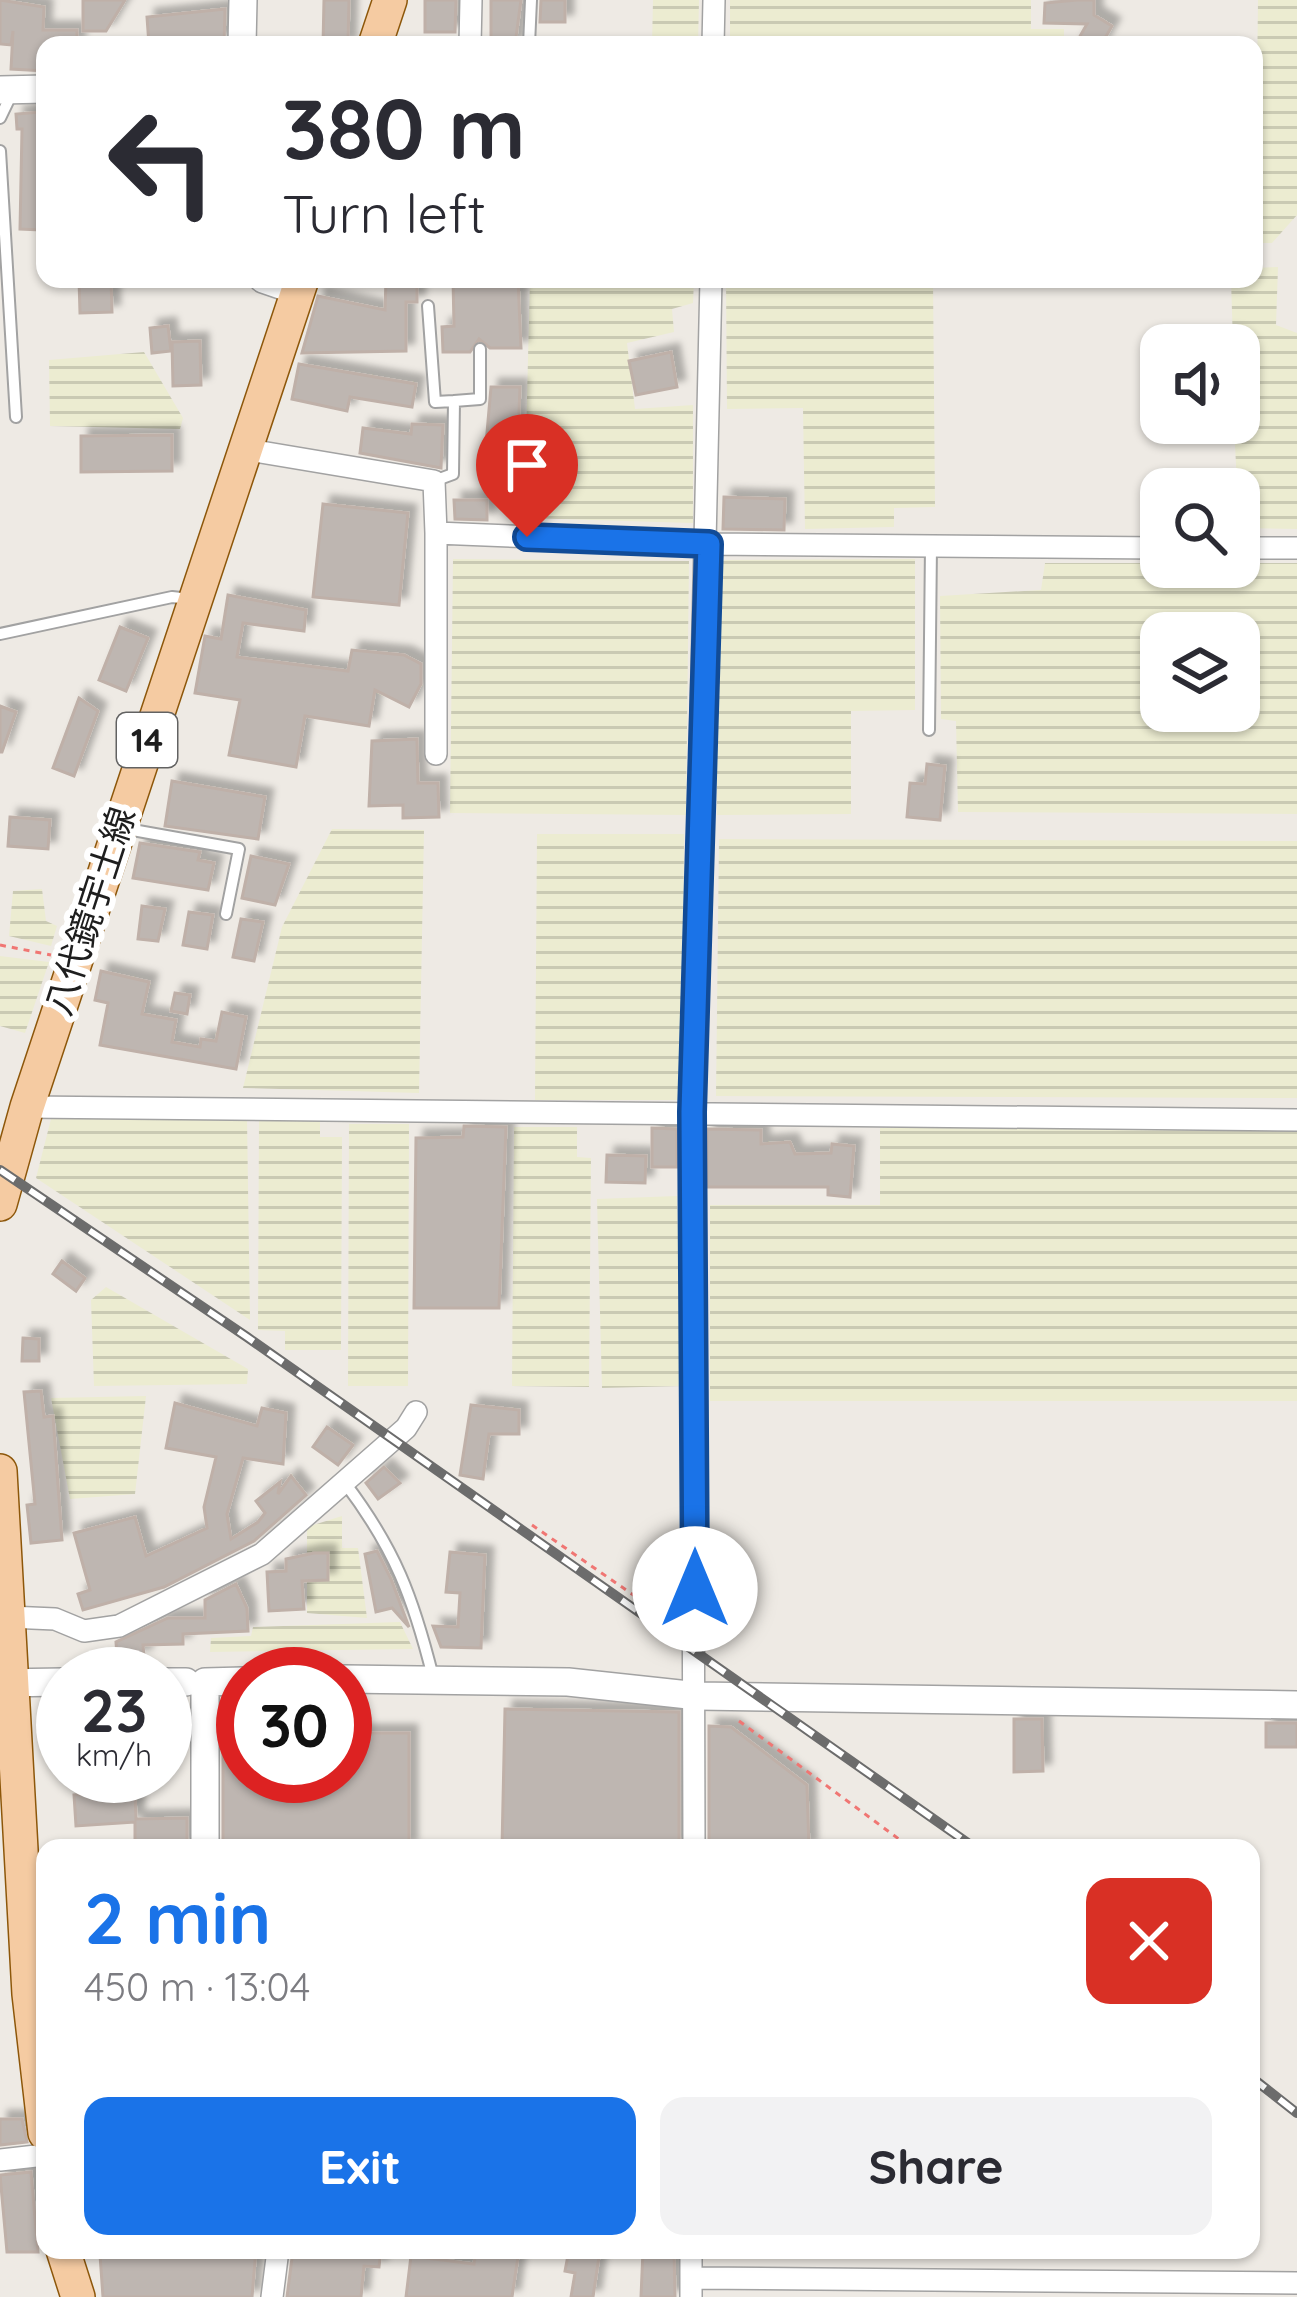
<!DOCTYPE html>
<html lang="en">
<head>
<meta charset="utf-8">
<style>
  :root { --surface:#fff; --page:#f2f2f3; --text:#2b2b33; --muted:#7c7c81; --accent:#1a73e8 }
  body { margin:0; font-family:Quicksand,"Noto Sans JP",sans-serif; background:var(--page); color:var(--text); height:100vh; display:flex; flex-direction:column; font-size:45px; white-space:nowrap }
  * { box-sizing:border-box; margin:0 }
  p { font-size:39px; color:var(--muted) }
  .icon { flex:none; width:66px; height:66px; fill:none; stroke:currentColor; stroke-width:2; stroke-linecap:round; stroke-linejoin:round }
  .map { position:relative; flex:1; overflow:hidden }
  .side { position:absolute; left:36px; top:1839px; width:1224px; height:420px; display:flex; flex-direction:column; background:var(--surface); border-radius:24px; box-shadow:0 3px 9px #0004 }
  .side>* { flex:none }
  .banner { position:absolute; left:36px; top:36px; width:1227px; height:252px; border-radius:24px; box-shadow:0 3px 9px #0004; background:#fff; color:var(--text); overflow:hidden }
  .controls { position:absolute; left:1140px; top:324px; display:grid; gap:24px }
  .controls a { display:grid; place-items:center; width:120px; height:120px; border-radius:24px; background:var(--surface); box-shadow:0 3px 9px #0004; font-size:60px }
  .speed { position:absolute; left:36px; top:1647px; display:flex; gap:24px; font-size:60px; font-weight:700; text-align:center }
  .speed>* { display:grid; place-content:center; width:156px; height:156px; border-radius:50%; background:var(--surface); box-shadow:0 3px 9px #0004; line-height:1 }
  .speed small { font-size:30px; font-weight:400 }
  .speed .limit { border:18px solid #d22; background:#fff; color:#111 }
  .pin { position:absolute; display:grid; place-items:center; width:102px; height:102px; color:#fff; margin:-123px -51px; border-radius:50% 50% 50% 0; rotate:-45deg; box-shadow:0 0 12px #0007 }
  .pin .icon { rotate:45deg }
  .me { position:absolute; width:132px; margin:-66px; rotate:0deg; stroke-linejoin:round; filter:drop-shadow(0 0 9px #0008) }
  .turn { display:flex; align-items:center; gap:42px; height:252px; padding:0 48px; font-size:54px }
  .turn .icon { width:156px; height:156px; stroke-width:2.5 }
  .turn b { display:block; font-size:84px; line-height:102px }
  .round { display:grid; place-items:center; flex:none; width:126px; height:126px; border-radius:24px; background:var(--page) }
  .overview { display:flex; align-items:center; justify-content:space-between; height:204px; padding:0 48px }
  h1 { font-size:72px; font-weight:700; line-height:90px; color:var(--accent) }
  .button { display:flex; gap:24px; margin-top:auto; padding:24px 48px }
  .button a { flex:1; height:138px; border-radius:24px; background:var(--accent); color:#fff; font-size:48px; font-weight:700; line-height:138px; text-align:center }
  .button a+a { background:var(--page); color:var(--text) }
  .map>svg:first-child { display:block }
</style>
</head>
<body>
<div class="map">
<svg width="1297" height="2297" viewBox="0 0 1297 2297">
  <defs>
    <pattern id="farmland-rules" width="6" height="5" patternUnits="userSpaceOnUse" patternTransform="scale(3)"><rect width="6" height="5" fill="#ececd1"/><path d="M0 2.5h6" fill="none" stroke="#cacab3"/></pattern>
    <filter id="shadow"><feDropShadow dx="8" dy="-8" stdDeviation="3" flood-color="#0004"/></filter>
  </defs>
  <rect width="100%" height="100%" fill="#eeeae4"/>
  <path fill="url(#farmland-rules)" fill-rule="evenodd" d="M653 0H699L698 45H652Z
    M730 0H1031V29H1064V45H730Z
    M1258 0H1297V215L1272 243H1255Z
    M1278 267 1276 325 1297 333V529L1239 528 1234 423H1239V345H1233L1231 279H1254V268Z
    M530 279H694L693 303 672 309 674 332 627 343 635 409 693 405V523L524 518Z
    M726 279H933L935 507 894 508V527L805 529 803 408 727 409Z
    M144 352 183 418 180 429 50 426 49 360Z
    M453 559 689 561 686 815 450 813Z
    M915 559V710L851 711V814L717 815V560Z
    M1045 563H1297V814L958 812 956 721 941 719 940 596 1041 590ZM1161 633H1239V711H1161Z
    M332 829 424 830 419 1093 243 1088 282 927Z
    M537 834H684L682 1100H535Z
    M719 839 1297 841V1098L716 1096Z
    M42 889 46 921 57 926 51 946 9 936 13 891Z
    M0 956 49 962 25 1033 0 1026Z
    M51 1119H247L250 1320 36 1178Z
    M259 1121H320V1137H342L341 1350H285V1331L258 1330Z
    M349 1124H409L408 1386H348Z
    M514 1127H577V1157L591 1158 589 1387 512 1386Z
    M1297 1127V1401H710V1205H880V1128Z
    M677 1196 682 1386 602 1388 597 1199Z
    M106 1287 248 1369 247 1384 94 1386 91 1300Z
    M146 1396 135 1494 70 1499 51 1398Z
    M342 1516V1548H358L367 1618 307 1613V1527Z
    M400 1622 413 1649 210 1652 211 1638 251 1636 253 1627Z"/>
  <path fill="#beb6b1" stroke="#bfb0a8" stroke-width="3" filter="url(#shadow)" d="M0 0 44 7 43 30H77V45H45V71L11 69 13 31 11 45 0 44Z
    M83 0H125L106 31H83Z
    M324 0H349L348 45H323Z
    M425 0H456L455 32H425Z
    M491 0H521L515 45H491Z
    M541 0H565V22H540Z
    M1077 0H1094V15L1112 26 1101 45H1075L1087 24 1044 23 1045 3Z
    M225 9 224 45 218 40 149 45 147 17Z
    M40 112 45 135V156H38L40 230 20 229 22 129H17L16 114Z
    M79 279H111L112 312 80 313Z
    M386 279H417V302H406V351L302 353 318 296 385 310Z
    M453 279H518L521 348H490L479 339 470 352H443L442 327 454 326Z
    M168 326 171 351 152 353 150 328Z
    M200 341 201 385 173 386 172 342Z
    M671 352 677 387 636 395 629 361Z
    M299 364 416 384 412 407 350 397 347 411 292 399Z
    M491 387H520L516 489 493 488 494 444H486Z
    M412 424 443 425 441 468 360 453 363 428 411 434Z
    M172 435V471L81 472V436Z
    M724 497 785 499 784 530 723 529Z
    M454 500H487V520L455 519Z
    M323 504 408 513 399 605 313 597Z
    M228 595 306 610 304 631 243 623 237 657 348 671 352 650 404 655 421 664V684L409 707 375 690 369 726 305 716 296 767 229 755 240 700 195 693 205 636 221 639Z
    M120 627 148 638 126 691 99 680Z
    M79 698 98 711 74 776 53 768Z
    M0 706 16 712 2 752H0Z
    M417 739 418 783H438L439 817 403 818V805L369 806 372 741Z
    M927 764 945 766 940 820 907 817 910 783 925 784Z
    M172 781 265 797 258 839 165 826Z
    M10 817 50 820 48 849 8 846Z
    M140 843 200 852 198 860 214 863 208 890 133 878Z
    M251 856 289 864 275 905 242 898Z
    M142 906 165 909 158 941 138 939Z
    M189 912 213 915 207 949 183 945Z
    M241 919 263 922 254 961 233 957Z
    M101 971 149 982 142 1014 176 1020 172 1042 200 1047 201 1039 216 1041 222 1012 246 1017 236 1069 100 1045 108 1003 95 1000Z
    M175 993 190 995 187 1014 171 1011Z
    M464 1126 506 1127 499 1308H414L416 1138 463 1137Z
    M652 1128 677 1129V1167H652Z
    M707 1129 761 1130V1144L790 1142 795 1154 831 1153 832 1144 854 1146 850 1197 828 1195V1187H707Z
    M607 1155 646 1156 645 1183 606 1182Z
    M62 1261 85 1278 76 1291 53 1274Z
    M23 1338 39 1339V1361H22Z
    M41 1391 44 1417 53 1416 62 1540 31 1543 27 1505 35 1504 24 1392Z
    M175 1403 257 1426 262 1408 286 1413 283 1464 243 1458 227 1514 231 1539 258 1522 265 1513 256 1501 280 1482 278 1494 291 1476 306 1495 254 1541 164 1587 83 1610 78 1594 90 1590 74 1533 135 1517 146 1556 207 1528 204 1507 216 1457 166 1448Z
    M471 1405 519 1410V1434H489L483 1479 460 1475Z
    M327 1427 353 1445 338 1465 313 1447Z
    M384 1467 400 1483 378 1499 366 1483Z
    M377 1551 391 1579 409 1627 392 1608 376 1612 365 1554Z
    M450 1552 485 1555 481 1648 441 1647 433 1626 458 1627 460 1593 446 1592Z
    M314 1553H328V1580L302 1581 304 1609 269 1611 267 1572 286 1571V1559Z
    M236 1584 247 1608 248 1631 183 1634V1644L143 1645 144 1656 117 1657 116 1642 168 1618H205V1600Z
    M243 1699V1776H345V1733H409V1848H223V1700Z
    M505 1709 679 1712V1848H502Z
    M1014 1719H1042L1043 1771 1014 1772Z
    M1266 1723H1297V1747H1266Z
    M709 1726 731 1727 807 1785 809 1848H709Z
    M135 1791 136 1819 187 1818V1848H135V1822L76 1826 74 1795Z
    M0 2119H22L27 2142 0 2145Z
    M31 2172 38 2252H7L0 2175Z
    M256 2250 252 2297H103L100 2255Z
    M293 2250H381L379 2267 364 2266 361 2297H287Z
    M476 2250H519L512 2297H406L411 2256 474 2264Z
    M569 2250H600L593 2297H571L575 2273 565 2271Z
    M643 2250H674L675 2297H641Z"/>
  <g fill="none" stroke-linecap="round" stroke-linejoin="round">
    <defs>
      <path id="service" d="M529 45 531 0
        M0 118 12 93
        M0 151 16 417
        M428 306 435 402 454 401 453 474 434 481
        M454 401 480 399V349
        M0 634 172 597 190 599
        M929 730 931 546
        M127 829 239 849 226 914
        M345 1483C395 1549 413 1597 433 1677"/>
      <path id="minor" d="M470 45 471 0
        M713 45 714 0
        M243 449 434 481 436 533 709 544 1161 548
        M436 533V754
        M1239 548H1297
        M27 1107 1297 1120
        M9 1617 55 1619 84 1631 119 1626 262 1554 406 1428 416 1412
        M694 1848 692 1112 711 279
        M0 2160 45 2155
        M691 2250V2297
        M691 2278 1297 2283
        M272 2297 278 2250"/>
      <path id="tertiary" d="M242 45 243 0
        M0 90 45 89
        M263 279 298 291
        M345 1679 568 1682 698 1696 1297 1705
        M165 1682H186
        M0 1683 63 1682
        M205 1848V1682L243 1681"/>
      <path id="primary" d="M375 45 390 0
        M0 1204 27 1107 302 279
        M0 1471 29 1994 45 2133
        M63 2250 78 2297"/>
    </defs>
    <use href="#service" stroke="#a2a2a2" stroke-width="14"/>
    <use href="#minor" stroke="#a2a2a2" stroke-width="24"/>
    <use href="#tertiary" stroke="#a2a2a2" stroke-width="30"/>
    <use href="#primary" stroke="#8d570a" stroke-width="36"/>
    <path stroke="#f07673" stroke-width="3" stroke-dasharray="6 6" stroke-linecap="butt" d="M0 945 51 955
      M532 1525 674 1623
      M739 1721 911 1848"/>
    <use href="#service" stroke="#fff" stroke-width="10"/>
    <use href="#minor" stroke="#fff" stroke-width="21"/>
    <use href="#tertiary" stroke="#fff" stroke-width="27"/>
    <use href="#primary" stroke="#f5cba2" stroke-width="33"/>
    <defs>
      <path id="rail" d="M0 1170 247 1337 975 1848
        M1251 2077 1297 2113"/>
    </defs>
    <use href="#rail" stroke="#6c6c6c" stroke-width="10"/>
    <use href="#rail" stroke="#fff" stroke-width="6" stroke-dasharray="18" stroke-linecap="butt"/>
  </g>
  <g fill="none" stroke-linecap="round" stroke-linejoin="round">
    <defs>
      <path id="route" d="M527 537 709 544 692 1112 695 1589"/>
    </defs>
    <use href="#route" stroke="#114b97" stroke-width="30"/>
    <use href="#route" stroke="#1a73e8" stroke-width="21"/>
  </g>
  <g text-anchor="middle" stroke-width="12" stroke-linejoin="round" paint-order="stroke">
    <rect fill="#fff" stroke="#626262" stroke-width="3" x="117" y="713" width="60" height="54" rx="9"/>
    <g font-size="33" font-weight="bold" fill="#1e1e1e">
      <text x="147" y="752">14</text>
    </g>
    <g font-size="36" fill="#1e1e1e" stroke="#fff">
      <text transform="translate(90 911) rotate(-72)" y="13">八代鏡宇土線</text>
    </g>
  </g>
</svg>
<div class="controls">
<a><svg class="icon" aria-label="sound" viewBox="0 0 24 24"><path d="M4 9h4l5-4v14l-5-4H4zM17 9q2 3 0 6"/></svg></a>
<a><svg class="icon" aria-label="search" viewBox="0 0 24 24"><circle cx="10" cy="10" r="6"/><path d="M15 15l6 6"/></svg></a>
<a><svg class="icon" aria-label="layers" viewBox="0 0 24 24"><path d="M12 4l9 5-9 5-9-5zM3 14l9 5 9-5"/></svg></a>
</div>
<div class="speed"><div>23<small>km/h</small></div><div class="limit">30</div></div>
<div class="pin" style="left:527px;top:537px;background:#d93025"><svg class="icon" aria-label="arrive" viewBox="0 0 24 24"><path d="M6 21V4h12l-3 4 3 4H6"/></svg></div>
<svg class="me" style="left:695px;top:1589px" viewBox="-20 -20 40 40"><circle r="19" fill="#fff"/><path d="M0-13L10 11 0 6-10 11z" fill="#1a73e8"/></svg>
<div class="banner">
<div class="turn"><svg class="icon" aria-label="left" viewBox="0 0 24 24"><path d="M17 20v-9H6M10 6l-5 5 5 5"/></svg><div><b>380 m</b>Turn left</div></div>
</div>
<section class="side">
<div class="overview"><div><h1>2 min</h1><p>450 m · 13:04</p></div><a class="round" style="background:#d93025;color:#fff"><svg class="icon" aria-label="close" viewBox="0 0 24 24"><path d="M6 6l12 12M18 6L6 18"/></svg></a></div>
<div class="button"><a>Exit</a><a>Share</a></div>
</section>
</div>
</body>
</html>
